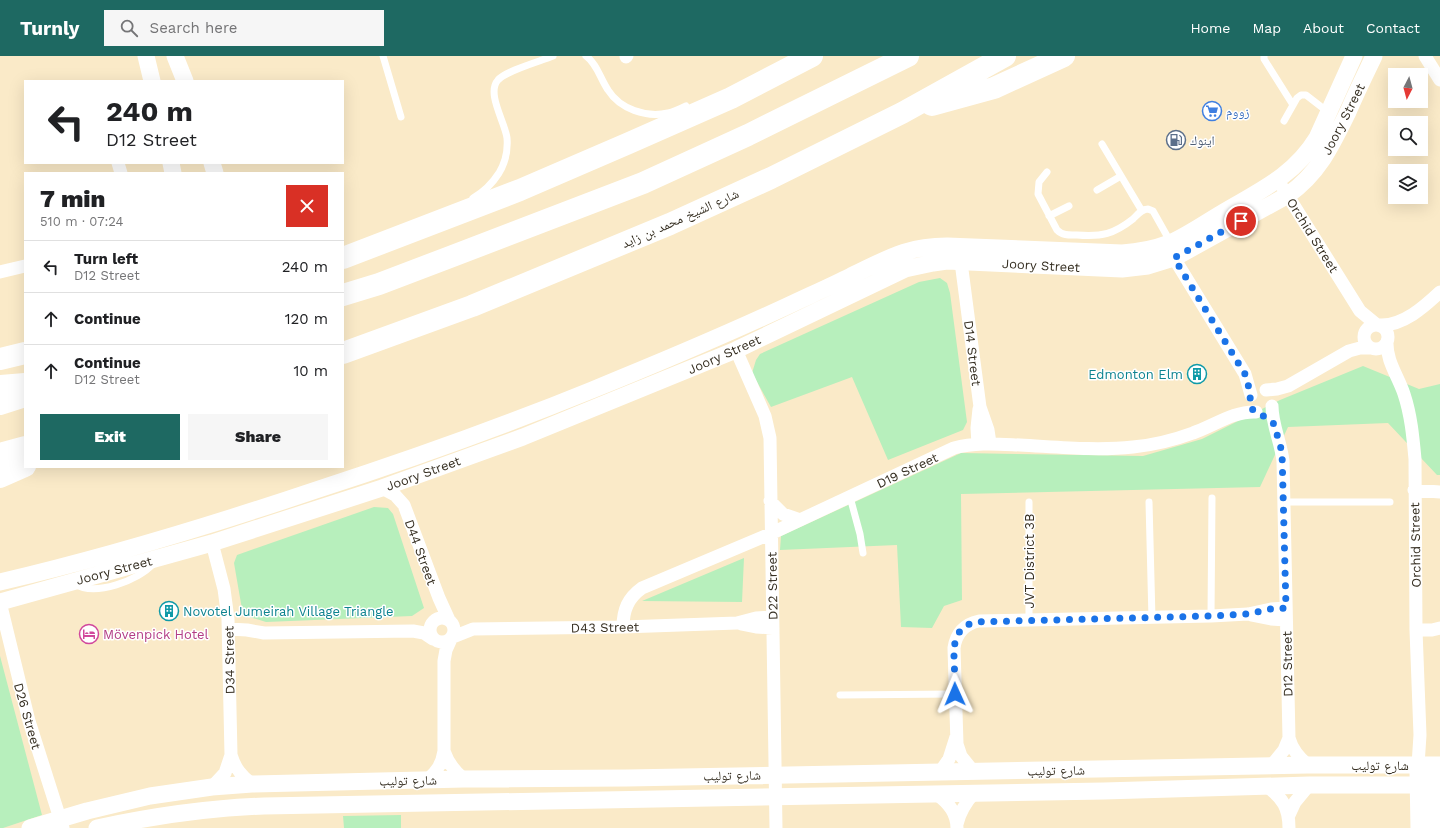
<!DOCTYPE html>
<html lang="en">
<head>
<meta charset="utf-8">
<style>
  :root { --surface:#fff; --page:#f6f6f6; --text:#202124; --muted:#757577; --line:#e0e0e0; --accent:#1e6962 }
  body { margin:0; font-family:"Work Sans","Noto Naskh Arabic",sans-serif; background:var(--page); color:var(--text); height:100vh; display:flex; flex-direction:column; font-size:15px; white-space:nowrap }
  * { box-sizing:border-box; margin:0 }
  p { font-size:13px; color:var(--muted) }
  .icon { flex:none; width:22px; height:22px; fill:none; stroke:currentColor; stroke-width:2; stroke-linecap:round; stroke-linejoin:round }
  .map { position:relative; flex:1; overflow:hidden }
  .sheet { position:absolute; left:24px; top:116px; width:320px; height:296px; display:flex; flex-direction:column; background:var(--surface); border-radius:0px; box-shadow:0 4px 16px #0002 }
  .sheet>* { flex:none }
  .hud { position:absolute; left:24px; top:24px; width:320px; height:84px; border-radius:0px; box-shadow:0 4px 16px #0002; background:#fff; color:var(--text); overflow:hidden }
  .needle { width:26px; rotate:186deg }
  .buttons { position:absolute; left:1388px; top:12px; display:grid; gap:8px }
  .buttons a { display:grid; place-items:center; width:40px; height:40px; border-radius:0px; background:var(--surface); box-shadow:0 4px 16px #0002; font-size:20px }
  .pin { position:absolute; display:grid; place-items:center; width:34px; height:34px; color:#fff; margin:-17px; border:2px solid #fff; border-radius:50%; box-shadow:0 1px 4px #0007 }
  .me { position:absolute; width:44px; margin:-22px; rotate:359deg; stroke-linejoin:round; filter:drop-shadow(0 0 3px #0008) }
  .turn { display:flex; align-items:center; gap:14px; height:84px; padding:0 16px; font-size:18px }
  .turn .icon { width:52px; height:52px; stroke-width:2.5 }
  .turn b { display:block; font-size:28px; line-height:34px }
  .round { display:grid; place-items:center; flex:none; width:42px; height:42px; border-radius:0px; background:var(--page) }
  .headline { display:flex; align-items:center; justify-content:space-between; height:68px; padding:0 16px }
  h1 { font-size:24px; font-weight:800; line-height:30px }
  .cta { display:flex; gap:8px; margin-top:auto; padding:8px 16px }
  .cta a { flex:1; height:46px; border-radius:0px; background:var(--accent); color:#fff; font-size:16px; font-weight:800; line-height:46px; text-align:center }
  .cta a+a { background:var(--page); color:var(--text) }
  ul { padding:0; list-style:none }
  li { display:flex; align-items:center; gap:12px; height:52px; padding:0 16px; border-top:1px solid var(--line) }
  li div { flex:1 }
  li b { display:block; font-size:15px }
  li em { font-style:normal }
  header { display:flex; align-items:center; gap:24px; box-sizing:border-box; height:56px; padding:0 20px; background:var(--accent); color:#fff }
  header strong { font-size:19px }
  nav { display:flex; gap:22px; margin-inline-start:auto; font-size:14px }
  .search { width:280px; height:36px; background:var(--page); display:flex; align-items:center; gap:10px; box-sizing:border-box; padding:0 14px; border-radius:0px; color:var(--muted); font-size:15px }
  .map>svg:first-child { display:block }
</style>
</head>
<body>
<header>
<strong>Turnly</strong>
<div class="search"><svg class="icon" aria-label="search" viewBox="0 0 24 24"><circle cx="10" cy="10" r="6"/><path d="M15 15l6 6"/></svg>Search here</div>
<nav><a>Home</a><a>Map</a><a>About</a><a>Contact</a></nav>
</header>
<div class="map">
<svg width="1440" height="772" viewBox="0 0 1440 772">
  <rect width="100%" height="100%" fill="#faeac8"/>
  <path fill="#b7efbc" d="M940 222 947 227 950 237 967 366 963 374 888 404 852 321 771 351 752 317 756 304 760 298 919 226Z
    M1363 310 1419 333 1440 328V419H1437L1388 367 1288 371 1260 431 961 438 962 544 944 550 932 572 901 571 897 489 780 494 781 480 961 397 1143 400 1202 383 1280 344Z
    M374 451 388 452 393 458 424 552 412 560 266 566 243 559 234 507 237 499Z
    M744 502 742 546 642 545Z
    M0 600 42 759 3 772H0Z
    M401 759V772H344L343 760Z"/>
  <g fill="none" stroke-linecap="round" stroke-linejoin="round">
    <path stroke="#fff" stroke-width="7" d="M383 0 401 61
      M586 0C597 8 600 22 608 34 620 53 646 62 668 57 674 56 680 53 686 50
      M1264 0V3L1293 49
      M1284 65 1297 42 1301 39H1306L1328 56
      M1102 88 1142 155
      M1047 116 1039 126 1038 138 1057 174C1063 180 1070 179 1077 179 1102 181 1114 178 1133 163 1138 158 1142 153 1148 153L1153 155 1171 187
      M1097 134 1121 120
      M473 142C484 136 492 128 499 117 505 107 508 94 507 82 505 66 486 37 498 24 505 15 541 5 553 0
      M1049 160 1069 150
      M850 441 860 478 863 497
      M1029 446V565
      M1149 446 1152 563
      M1284 446H1390
      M75 528C95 541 139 524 153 508
      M1211 560 1212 442
      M840 639 955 638"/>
    <path stroke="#fff" stroke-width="13" d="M1425 0 1440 24
      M626 1 627 0
      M118 107 121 117
      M1283 132 1360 255 1377 269
      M1174 202 1245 318 1251 339
      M961 206 980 351 988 374 990 387
      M0 216 25 210
      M1380 269C1403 270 1424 251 1440 236
      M1364 281a12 12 0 1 1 24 0a12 12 0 1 1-24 0Z
      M1387 285C1386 305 1398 320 1404 338 1411 359 1413 381 1415 403L1416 574 1420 679 1418 709
      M736 294 765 360 770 382 776 772
      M1266 334 1277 333 1288 330 1349 295 1360 292H1371
      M1272 350C1272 369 1281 386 1283 405L1289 682C1292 693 1298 701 1308 709
      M978 388 977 372 979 353
      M382 432 395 439 404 449 439 542 449 564
      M1414 434 1440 436
      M770 445 783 458 800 464
      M0 546 29 665 63 772
      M1251 559 1271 563 1286 564
      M430 574a12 12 0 1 1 24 0a12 12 0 1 1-24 0Z
      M741 568 756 571 773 572
      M623 571C623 554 628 542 642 532L770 478 954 392C976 386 998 388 1020 389 1058 391 1096 395 1133 391 1154 389 1174 384 1193 377 1214 370 1233 355 1256 356
      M229 573 247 574 264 577 413 575 424 577 433 583
      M1416 574H1432L1440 572
      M453 581 473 573 623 571 737 567 756 562 772 561
      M444 695C448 707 454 715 464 723
      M231 699C235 712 241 720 252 728
      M1271 710 1284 694 1289 682
      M973 715 961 700 957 688 954 592C956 578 964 568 979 565L1211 560 1248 558 1271 553 1286 552
      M940 716 949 703 956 681
      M427 724C437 716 442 708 444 695V605L446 594 451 583
      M1266 730C1283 742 1289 752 1289 772
      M212 731 225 717 231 699 228 563 224 533 212 487
      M936 738C948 746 957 757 957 772
      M1289 759 1295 746 1309 729
      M957 768C960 755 966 746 975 736"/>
    <path stroke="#fff" stroke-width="17" d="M146 0 152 25
      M175 0 185 25
      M171 107 173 117
      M212 107 215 117
      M0 526C107 501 212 469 316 434 409 404 501 371 592 334 656 308 720 281 783 252 806 241 829 231 851 220 887 203 906 190 947 190L1122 197C1139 196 1154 193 1170 187 1188 179 1205 167 1222 157 1259 135 1294 120 1317 82L1354 0
      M0 546 212 487 382 432 523 381 736 294 905 213 933 207 947 205 1122 213 1148 210 1174 202 1288 139C1319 117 1332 89 1348 56 1356 37 1365 19 1374 0
      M1418 717 1419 772
      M1432 718 1434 729 1435 772
      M30 772 87 755 150 740 212 731 252 728 464 723 627 722 1308 709H1440
      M97 772C153 760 207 752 264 750L1104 735 1309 729H1440"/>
    <path stroke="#fff" stroke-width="22" d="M932 49 994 32 1064 0
      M343 202 520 134 629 87 731 42 812 0
      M343 239 379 228 450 201 643 127 748 79 908 0
      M343 297 472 250 670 168 771 122 902 57 1005 0
      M0 303 25 297
      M0 330 25 328
      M0 348 25 340
      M0 398 25 391
      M0 421 25 410"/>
  </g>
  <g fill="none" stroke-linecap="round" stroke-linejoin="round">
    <path stroke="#1a73e8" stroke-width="7" stroke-dasharray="0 12.6" d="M955 638C955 628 955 618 954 607 954 588 953 574 974 566L1210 560 1248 558 1271 553 1286 552 1282 396 1274 368 1267 362 1253 354 1250 349 1249 346 1251 339 1245 318 1174 202 1241 165"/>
  </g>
  <defs>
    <symbol id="supermarket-ring" viewBox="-11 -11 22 22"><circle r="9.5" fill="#fff" stroke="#3f7fe0" stroke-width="1.5"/><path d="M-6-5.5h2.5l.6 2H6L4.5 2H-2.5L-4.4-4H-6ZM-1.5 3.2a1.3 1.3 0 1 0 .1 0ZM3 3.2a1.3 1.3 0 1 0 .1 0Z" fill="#3f7fe0"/></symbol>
    <symbol id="fuel-ring" viewBox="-11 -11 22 22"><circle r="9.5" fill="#fff" stroke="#5c6f8a" stroke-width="1.5"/><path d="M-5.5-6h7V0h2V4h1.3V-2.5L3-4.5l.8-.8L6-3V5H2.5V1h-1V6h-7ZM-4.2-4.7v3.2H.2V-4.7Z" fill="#5c6f8a"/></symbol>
    <symbol id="building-ring" viewBox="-11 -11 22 22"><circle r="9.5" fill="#fff" stroke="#0f9aa8" stroke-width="1.5"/><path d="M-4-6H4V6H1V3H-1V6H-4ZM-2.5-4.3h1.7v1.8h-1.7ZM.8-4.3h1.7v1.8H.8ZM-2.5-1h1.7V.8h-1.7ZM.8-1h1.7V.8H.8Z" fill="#0f9aa8"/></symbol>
    <symbol id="hotel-ring" viewBox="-11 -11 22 22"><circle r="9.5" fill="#fff" stroke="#d1479c" stroke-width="1.5"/><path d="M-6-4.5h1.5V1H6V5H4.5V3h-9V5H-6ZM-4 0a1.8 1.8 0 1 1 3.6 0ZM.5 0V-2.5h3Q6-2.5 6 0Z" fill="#d1479c"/></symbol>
  </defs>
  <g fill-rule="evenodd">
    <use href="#supermarket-ring" x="1201" y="44" width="22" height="22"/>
    <use href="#fuel-ring" x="1165" y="73" width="22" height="22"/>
    <use href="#building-ring" x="1186" y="307" width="22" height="22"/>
    <use href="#building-ring" x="158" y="544" width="22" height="22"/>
    <use href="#hotel-ring" x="78" y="567" width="22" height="22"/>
  </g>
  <g text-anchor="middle" stroke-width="3" stroke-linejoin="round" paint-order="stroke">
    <g font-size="13" fill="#366cbe" stroke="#fff" text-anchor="start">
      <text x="1226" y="60">زووم</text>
    </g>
    <g font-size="13" fill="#362f22" stroke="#fff">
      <text transform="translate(1343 63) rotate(-63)" y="5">Joory Street</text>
      <text transform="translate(680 162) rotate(-24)" y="5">شارع الشيخ محمد بن زايد</text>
      <text transform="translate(1313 179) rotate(58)" y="5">Orchid Street</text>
      <text transform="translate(1041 209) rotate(3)" y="5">Joory Street</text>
      <text transform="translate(973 297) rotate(83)" y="5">D14 Street</text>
      <text transform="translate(724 298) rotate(-24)" y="5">Joory Street</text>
      <text transform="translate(907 414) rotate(-25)" y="5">D19 Street</text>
      <text transform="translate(423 417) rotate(-20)" y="5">Joory Street</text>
      <text transform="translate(1415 489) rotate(-91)" y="5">Orchid Street</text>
      <text transform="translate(421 496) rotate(70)" y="5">D44 Street</text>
      <text transform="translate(1029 505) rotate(-90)" y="5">JVT District 3B</text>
      <text transform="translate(114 514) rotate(-15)" y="5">Joory Street</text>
      <text transform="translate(772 530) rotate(-91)" y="5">D22 Street</text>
      <text transform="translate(605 571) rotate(-1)" y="5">D43 Street</text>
      <text transform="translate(229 604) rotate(-91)" y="5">D34 Street</text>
      <text transform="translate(1287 608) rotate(-91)" y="5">D12 Street</text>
      <text transform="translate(28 660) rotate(74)" y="5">D26 Street</text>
      <text x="1380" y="714">شارع توليب</text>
      <text transform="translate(1056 714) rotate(-1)" y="5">شارع توليب</text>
      <text transform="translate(732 719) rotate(-1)" y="5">شارع توليب</text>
      <text transform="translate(408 724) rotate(-1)" y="5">شارع توليب</text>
    </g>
    <g font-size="13" fill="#4e5e75" stroke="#fff" text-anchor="start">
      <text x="1190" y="89">اينوك</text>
    </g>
    <g font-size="13" fill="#0d838f" stroke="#fff" text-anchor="end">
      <text x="1183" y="323">Edmonton Elm</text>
      <text x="183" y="560" text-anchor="start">Novotel Jumeirah Village Triangle</text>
    </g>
    <g font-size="13" fill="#b23c85" stroke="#fff" text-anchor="start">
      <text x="103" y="583">Mövenpick Hotel</text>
    </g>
  </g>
</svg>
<div class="buttons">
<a><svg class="needle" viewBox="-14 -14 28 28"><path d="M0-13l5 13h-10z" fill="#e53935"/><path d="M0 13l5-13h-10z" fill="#757577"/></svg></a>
<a><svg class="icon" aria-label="search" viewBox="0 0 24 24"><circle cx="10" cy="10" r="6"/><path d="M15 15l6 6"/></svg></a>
<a><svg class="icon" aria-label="layers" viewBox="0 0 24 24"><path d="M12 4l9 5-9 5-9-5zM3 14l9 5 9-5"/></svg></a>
</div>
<div class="pin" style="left:1241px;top:165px;background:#d93025"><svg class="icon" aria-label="arrive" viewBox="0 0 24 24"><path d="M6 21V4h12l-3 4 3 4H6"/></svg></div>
<svg class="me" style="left:955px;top:638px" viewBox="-20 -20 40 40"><path d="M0-17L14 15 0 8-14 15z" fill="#1a73e8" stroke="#fff" stroke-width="4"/></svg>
<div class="hud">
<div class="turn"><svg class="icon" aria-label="left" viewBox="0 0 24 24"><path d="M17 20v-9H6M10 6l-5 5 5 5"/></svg><div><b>240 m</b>D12 Street</div></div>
</div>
<section class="sheet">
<div class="headline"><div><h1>7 min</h1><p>510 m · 07:24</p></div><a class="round" style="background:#d93025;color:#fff"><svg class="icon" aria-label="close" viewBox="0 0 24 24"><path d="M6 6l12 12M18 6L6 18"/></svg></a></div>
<ul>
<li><svg class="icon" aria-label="left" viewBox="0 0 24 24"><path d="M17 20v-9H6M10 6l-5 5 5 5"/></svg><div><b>Turn left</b><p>D12 Street</p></div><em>240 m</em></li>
<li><svg class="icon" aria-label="ahead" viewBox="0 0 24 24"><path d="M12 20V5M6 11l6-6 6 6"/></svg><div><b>Continue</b></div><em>120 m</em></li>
<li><svg class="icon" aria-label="ahead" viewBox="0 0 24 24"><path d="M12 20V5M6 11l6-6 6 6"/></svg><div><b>Continue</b><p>D12 Street</p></div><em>10 m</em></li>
</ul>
<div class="cta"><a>Exit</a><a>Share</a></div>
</section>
</div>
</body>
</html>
